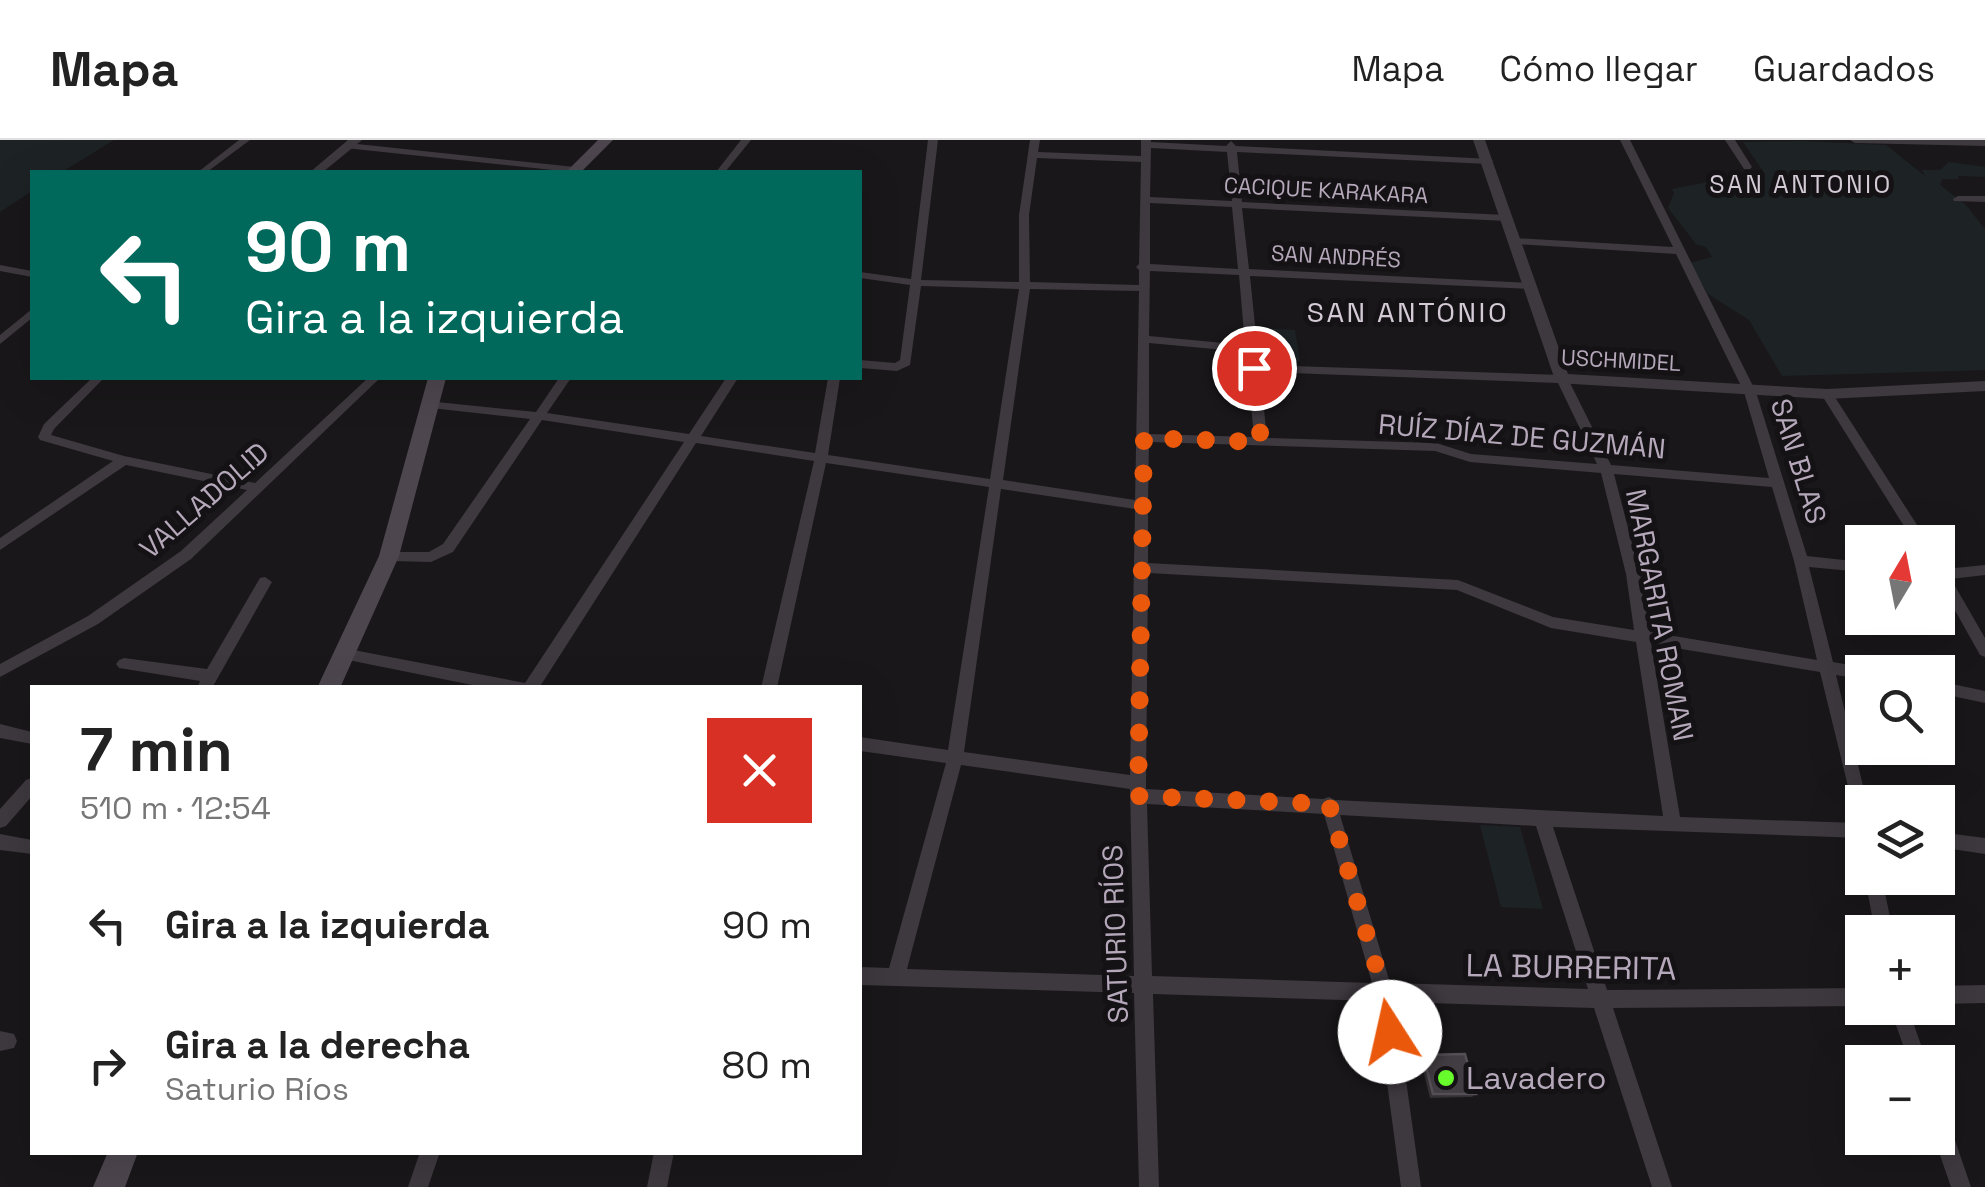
<!DOCTYPE html>
<html lang="es">
<head>
<meta charset="utf-8">
<style>
  :root { --surface:#fff; --page:#f6f6f6; --text:#222; --muted:#767676; --line:#e0e0e0 }
  body { margin:0; font-family:"Space Grotesk",sans-serif; background:var(--page); color:var(--text); height:100vh; display:flex; flex-direction:column; font-size:38px; white-space:nowrap }
  * { box-sizing:border-box; margin:0 }
  p { font-size:32px; color:var(--muted) }
  .icon { flex:none; width:55px; height:55px; fill:none; stroke:currentColor; stroke-width:2; stroke-linecap:round; stroke-linejoin:round }
  .map { position:relative; flex:1; overflow:hidden }
  .panel { position:absolute; left:30px; top:545px; width:832px; height:470px; display:flex; flex-direction:column; background:var(--surface); border-radius:0px; box-shadow:0 10px 40px #0002 }
  .panel>* { flex:none }
  .guide { position:absolute; left:30px; top:30px; width:832px; height:210px; border-radius:0px; box-shadow:0 10px 40px #0002; background:#00695c; color:#fff; overflow:hidden }
  .needle { width:65px; rotate:10deg }
  .controls { position:absolute; left:1845px; top:385px; display:grid; gap:20px }
  .controls a { display:grid; place-items:center; width:110px; height:110px; border-radius:0px; background:var(--surface); box-shadow:0 10px 40px #0002; font-size:50px }
  .pin { position:absolute; display:grid; place-items:center; width:85px; height:85px; color:#fff; margin:-42px; border:5px solid #fff; border-radius:50%; box-shadow:0 2px 10px #0007 }
  .me { position:absolute; width:110px; margin:-55px; rotate:350deg; stroke-linejoin:round; filter:drop-shadow(0 0 8px #0008) }
  .turn { display:flex; align-items:center; gap:35px; height:210px; padding:0 50px; font-size:45px }
  .turn .icon { width:130px; height:130px; stroke-width:2.5 }
  .turn b { display:block; font-size:70px; line-height:85px }
  .round { display:grid; place-items:center; flex:none; width:105px; height:105px; border-radius:0px; background:var(--page) }
  .overview { display:flex; align-items:center; justify-content:space-between; height:170px; padding:0 50px }
  h1 { font-size:60px; font-weight:800; line-height:75px }
  ul { padding:0; list-style:none }
  li { display:flex; align-items:center; gap:30px; height:140px; padding:0 50px }
  li div { flex:1 }
  li b { display:block; font-size:38px }
  li em { font-style:normal }
  header { display:flex; align-items:center; gap:60px; box-sizing:border-box; height:140px; padding:0 50px; background:var(--surface); border-bottom:2px solid var(--line) }
  header strong { font-size:48px }
  nav { display:flex; gap:55px; margin-inline-start:auto; font-size:35px }
  .map>svg:first-child { display:block }
</style>
</head>
<body>
<header>
<strong>Mapa</strong>
<nav><a>Mapa</a><a>Cómo llegar</a><a>Guardados</a></nav>
</header>
<div class="map">
<svg width="1985" height="1047" viewBox="0 0 1985 1047">
  <rect width="100%" height="100%" fill="#191719"/>
  <path fill="#1d2325" d="M0 0H114L62 32H32V51L0 72Z
    M1802 1 1886 5 1925 36 1922 30H1940L1949 22 1985 27V37L1958 36V39H1942L1940 45 1965 64 1985 89V230L1782 236 1749 180 1708 154 1690 123 1712 117 1706 107 1696 104 1668 68 1674 53 1672 49 1763 31 1743 2Z
    M1261 188 1295 190 1300 221 1265 220Z
    M1480 685 1520 687 1543 769 1501 767Z"/>
  <g fill="none" stroke-linecap="round" stroke-linejoin="round">
    <path fill="#3e383f" fill-rule="evenodd" d="M239 0H250L207 32H198Z
      M741 0H751L725 32H716Z
      M928 0H938L921 140 1019 142V75L1030 0H1040L1038 12 1141 16V0H1151V2L1226 6 1231 1 1236 6 1491 19 1493 21 1488 24 1237 12 1242 62 1506 75 1511 78 1506 81 1242 68 1249 129 1529 143 1534 146 1529 149 1250 136 1259 225 1562 235 1568 239 1611 325 1769 338 1744 252 1676 114 1515 104 1510 101 1515 98 1673 107 1620 0H1630L1756 252 1807 416 1862 422V432L1809 427 1833 522 1862 527 1869 532H1862V539L1836 535 1867 662H1862V698L1553 687 1607 850 1862 848V866L1613 868 1672 1047H1652L1594 868 1395 862 1421 1047H1401L1376 861 1153 854 1159 1047H1139L1134 853 860 845V827L889 828 946 623 860 611V597L948 610 989 347 826 323 777 548H761L814 321 696 303 539 548H487L338 518 336 514 338 510 343 508 525 543 684 302 542 280 453 412 431 422 389 421 382 416 384 412H429L443 404 530 279 431 268 427 267V261L536 272 559 238H571L547 273 689 294 726 238H738L701 296 815 313 828 238H840L828 315 990 339 1019 149 921 146 910 225 897 231 860 228V220L895 223 900 220 910 145 860 138V132L911 139ZM1151 8 1227 12 1232 61 1150 57ZM1037 18 1141 22 1139 124 1136 127 1139 130V145L1030 142 1029 75ZM1150 63 1232 67 1238 129 1150 124ZM1150 131 1239 135 1245 205 1149 196ZM1030 149 1139 151 1135 360 1003 340ZM1149 203 1246 212 1254 297 1149 294ZM1260 232 1558 243 1597 324 1471 314 1436 303 1267 298ZM1149 302 1435 311 1470 322 1601 333 1626 434 1634 490 1553 477 1458 440 1148 423V369L1151 366 1148 363ZM1614 334 1772 347 1794 421 1817 520 1650 492 1640 434ZM1001 349 1135 369 1130 635 964 612ZM1148 433 1457 450 1551 488 1636 502 1663 676 1335 660 1329 657 1323 659 1146 649ZM1651 504 1820 532 1857 683 1680 677ZM961 625 1130 649 1134 836 907 829ZM1147 664 1324 674 1372 843 1152 836ZM1340 675 1536 686 1588 849 1390 843Z
      M1725 0H1735L1752 27 1750 29H1744Z
      M1850 0H1985V6L1855 3Z
      M348 3 575 27 580 30 571 32 345 8V4Z
      M1958 56H1985V62L1954 61 1953 59Z
      M0 125 32 131V137L0 131Z
      M32 169V178L0 204V195Z
      M92 238H104L54 289 51 295 124 316 255 343 368 238H380L191 419 98 484 0 537V524L88 476 181 411 247 350 126 325 0 410V398L113 321 40 300 38 297 44 284Z
      M1827 250 1831 251 1928 402H1914L1821 254Z
      M1938 424 1945 429 1985 425V435L1951 439 1985 498V517L1980 515 1938 440Z
      M265 437 272 442 212 548H197L200 541 119 528 116 524 119 520 124 518 207 529 260 438Z
      M1938 541 1985 551V563L1938 553Z
      M0 584 32 592V604L0 598Z
      M32 638V656L6 686 0 688V669L26 640Z
      M1938 692 1985 698V714L1938 707Z
      M0 694 32 700V714L0 710Z
      M1865 738H1882L1893 792H1875Z
      M1985 845V863L1938 864V846Z
      M1890 868H1908L1927 922H1909Z
      M0 891 14 894 17 901 14 908 0 911Z
      M1938 968 1945 971 1971 1047H1951L1934 998H1938Z
      M420 1012H440L428 1047H408Z
      M654 1012H674L667 1047H647Z"/>
    <path fill="#3e383f" fill-rule="evenodd" d="M348 0H362L323 32H310Z
      M1473 0H1485L1568 234 1827 249 1985 241V251L1827 259 1556 243Z"/>
    <path fill="#4d464f" fill-rule="evenodd" d="M598 0H613L581 32H566Z
      M428 238H446L399 416 340 548H317L379 416Z
      M108 1012H138L125 1047H93Z"/>
  </g>
  <path fill="#343034" d="M1423 915 1476 954 1472 957 1430 958 1420 918Z"/>
  <path fill="#423d42" stroke="#544e55" stroke-width="2.5" d="M1465 914 1476 954H1433L1423 915Z"/>
  <g fill="none" stroke-linecap="round" stroke-linejoin="round">
    <path stroke="#ea580c" stroke-width="18" stroke-dasharray="0 32.4" d="M1254 228 1261 302 1144 298 1138 656 1329 664 1384 854 1390 892"/>
  </g>
  <circle fill="#68fc2c" stroke="#141214" stroke-width="4" cx="1446" cy="938" r="10"/>
  <g text-anchor="middle" stroke-width="10" stroke-linejoin="round" paint-order="stroke">
    <g font-size="22" fill="#b5a8ba" stroke="#141214">
      <text transform="translate(1326 50) rotate(3)" y="8">CACIQUE KARAKARA</text>
      <text transform="translate(1336 116) rotate(3)" y="8">SAN ANDRÉS</text>
      <text transform="translate(1621 220) rotate(3)" y="8">USCHMIDEL</text>
    </g>
    <g font-size="25" letter-spacing="2.5" fill="#d3cad6" stroke="#141214">
      <text x="1801" y="53">SAN ANTONIO</text>
    </g>
    <g font-size="28" letter-spacing="2.5" fill="#d3cad6" stroke="#141214">
      <text x="1408" y="182">SAN ANTÓNIO</text>
    </g>
    <g font-size="28" fill="#b5a8ba" stroke="#141214">
      <text transform="translate(1522 296) rotate(5)" y="10">RUÍZ DÍAZ DE GUZMÁN</text>
      <text transform="translate(1799 321) rotate(73)" y="10">SAN BLAS</text>
      <text transform="translate(204 360) rotate(-41)" y="10">VALLADOLID</text>
      <text transform="translate(1660 475) rotate(79)" y="10">MARGARITA ROMAN</text>
      <text transform="translate(1115 794) rotate(-92)" y="10">SATURIO RÍOS</text>
    </g>
    <g font-size="32" fill="#b5a8ba" stroke="#141214">
      <text transform="translate(1571 827) rotate(1)" y="11">LA BURRERITA</text>
    </g>
    <g font-size="32" fill="#b5a8ba" stroke="#141214" text-anchor="start">
      <text x="1466" y="949">Lavadero</text>
    </g>
  </g>
</svg>
<div class="controls">
<a><svg class="needle" viewBox="-14 -14 28 28"><path d="M0-13l5 13h-10z" fill="#e53935"/><path d="M0 13l5-13h-10z" fill="#767676"/></svg></a>
<a><svg class="icon" aria-label="search" viewBox="0 0 24 24"><circle cx="10" cy="10" r="6"/><path d="M15 15l6 6"/></svg></a>
<a><svg class="icon" aria-label="layers" viewBox="0 0 24 24"><path d="M12 4l9 5-9 5-9-5zM3 14l9 5 9-5"/></svg></a>
<a>+</a>
<a>−</a>
</div>
<div class="pin" style="left:1254px;top:228px;background:#d93025"><svg class="icon" aria-label="arrive" viewBox="0 0 24 24"><path d="M6 21V4h12l-3 4 3 4H6"/></svg></div>
<svg class="me" style="left:1390px;top:892px" viewBox="-20 -20 40 40"><circle r="19" fill="#fff"/><path d="M0-13L10 11 0 6-10 11z" fill="#ea580c"/></svg>
<div class="guide">
<div class="turn"><svg class="icon" aria-label="left" viewBox="0 0 24 24"><path d="M17 20v-9H6M10 6l-5 5 5 5"/></svg><div><b>90 m</b>Gira a la izquierda</div></div>
</div>
<section class="panel">
<div class="overview"><div><h1>7 min</h1><p>510 m · 12:54</p></div><a class="round" style="background:#d93025;color:#fff"><svg class="icon" aria-label="close" viewBox="0 0 24 24"><path d="M6 6l12 12M18 6L6 18"/></svg></a></div>
<ul>
<li><svg class="icon" aria-label="left" viewBox="0 0 24 24"><path d="M17 20v-9H6M10 6l-5 5 5 5"/></svg><div><b>Gira a la izquierda</b></div><em>90 m</em></li>
<li><svg class="icon" aria-label="right" viewBox="0 0 24 24"><path d="M7 20v-9h11M14 6l5 5-5 5"/></svg><div><b>Gira a la derecha</b><p>Saturio Ríos</p></div><em>80 m</em></li>
</ul>
</section>
</div>
</body>
</html>
